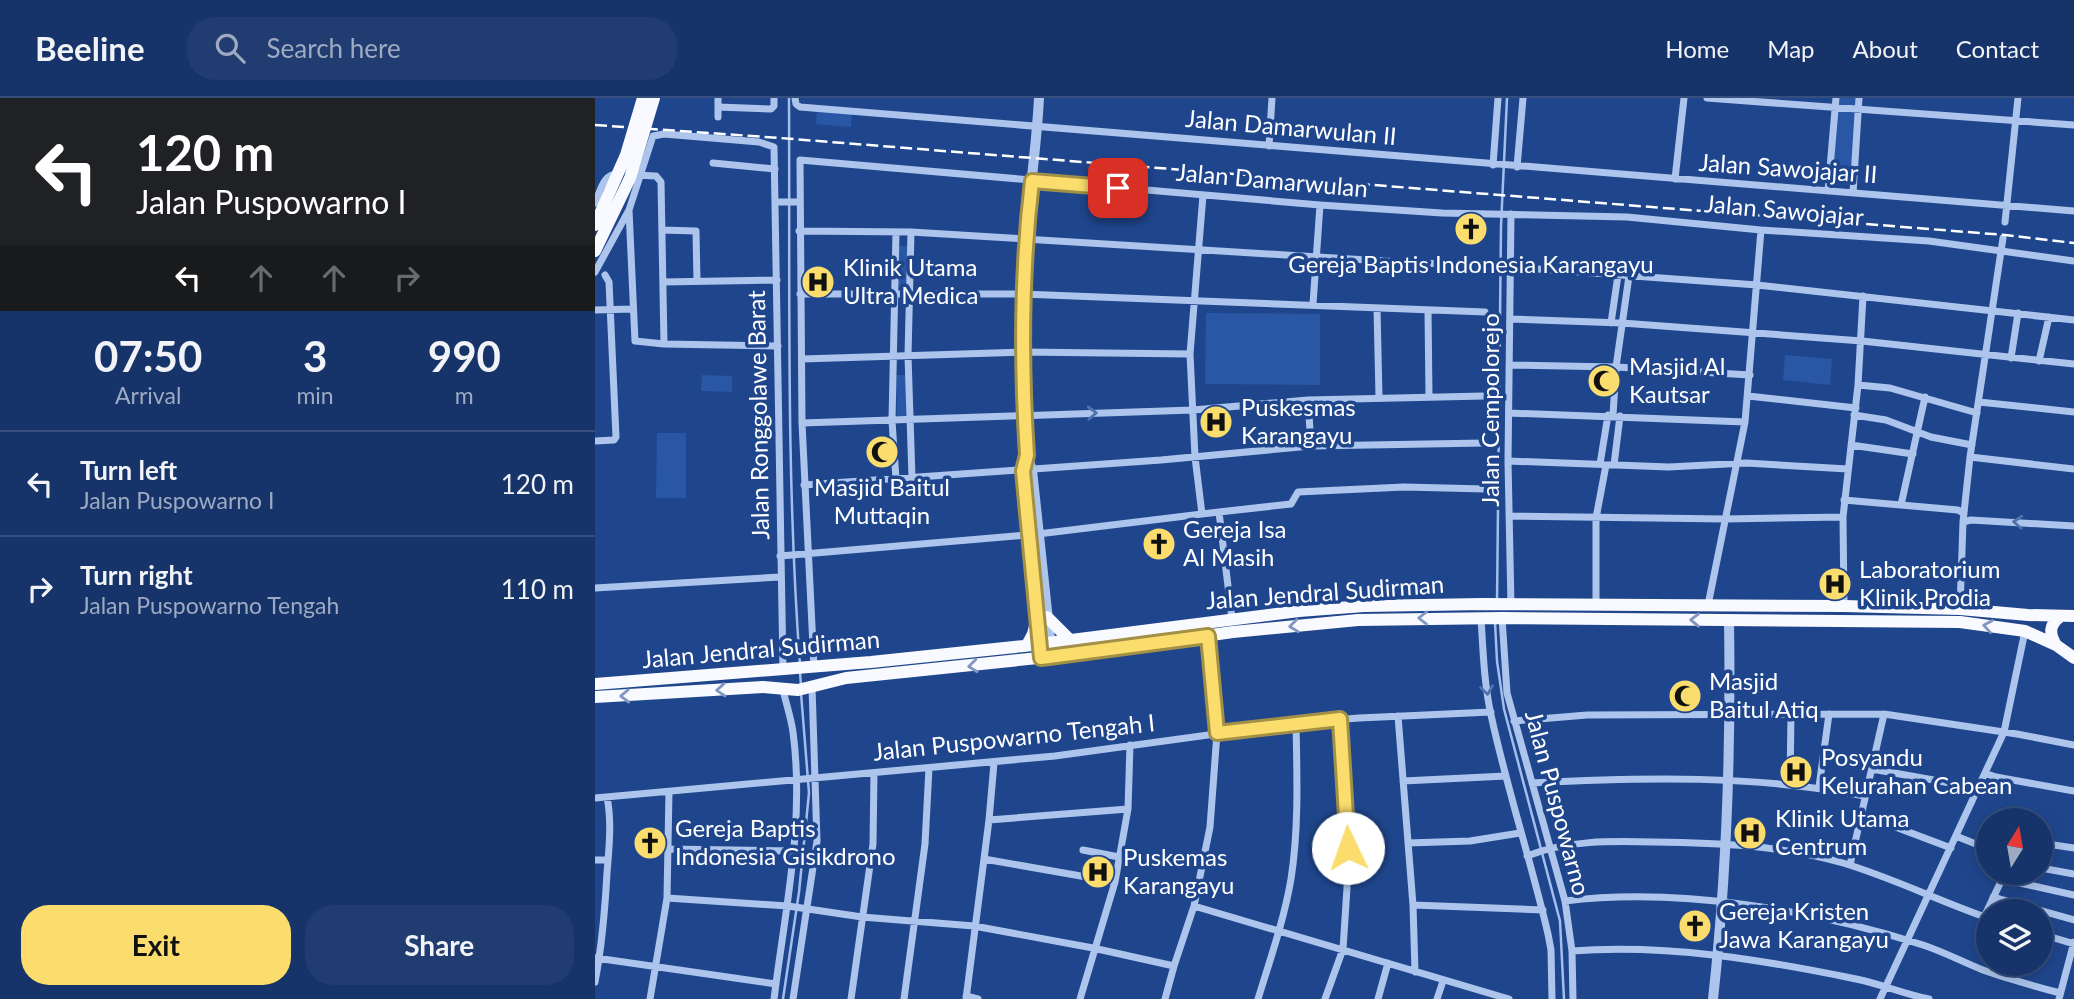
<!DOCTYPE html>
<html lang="en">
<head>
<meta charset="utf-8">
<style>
  :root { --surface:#17346a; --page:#203c70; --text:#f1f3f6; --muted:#9eaac1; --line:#364f7e; --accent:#fadd6d }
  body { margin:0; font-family:Lato,sans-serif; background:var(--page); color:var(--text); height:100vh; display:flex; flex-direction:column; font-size:26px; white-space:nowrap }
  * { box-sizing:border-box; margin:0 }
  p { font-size:23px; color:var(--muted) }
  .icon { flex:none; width:38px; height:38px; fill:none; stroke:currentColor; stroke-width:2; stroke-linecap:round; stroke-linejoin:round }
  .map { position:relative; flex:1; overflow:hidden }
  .side { display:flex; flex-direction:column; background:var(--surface); width:595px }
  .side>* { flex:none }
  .top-card { background:#202124; color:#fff; overflow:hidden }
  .needle { width:46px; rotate:11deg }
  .fabs { position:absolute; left:1381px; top:710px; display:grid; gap:14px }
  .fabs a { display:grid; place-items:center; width:77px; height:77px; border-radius:50%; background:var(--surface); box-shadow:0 4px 18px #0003,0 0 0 2px var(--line); font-size:35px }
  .pin { position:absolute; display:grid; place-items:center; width:60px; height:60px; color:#fff; margin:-30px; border-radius:14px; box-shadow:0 4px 10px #0006 }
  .me { position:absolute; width:77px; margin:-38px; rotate:357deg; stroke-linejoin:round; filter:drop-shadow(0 0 5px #0008) }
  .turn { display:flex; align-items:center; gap:24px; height:147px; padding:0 21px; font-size:32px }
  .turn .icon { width:91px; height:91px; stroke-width:2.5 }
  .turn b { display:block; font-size:49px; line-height:60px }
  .lanes { display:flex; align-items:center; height:66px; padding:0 21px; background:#0003; justify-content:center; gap:35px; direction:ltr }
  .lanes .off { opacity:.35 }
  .eta { display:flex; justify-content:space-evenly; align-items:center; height:119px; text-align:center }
  .eta b { font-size:42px; font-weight:700; line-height:49px }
  .button { display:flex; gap:14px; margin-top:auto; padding:14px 21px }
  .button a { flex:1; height:80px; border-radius:28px; background:var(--accent); color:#111; font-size:28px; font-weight:700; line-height:80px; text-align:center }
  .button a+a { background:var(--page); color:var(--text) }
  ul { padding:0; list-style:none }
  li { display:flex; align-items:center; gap:21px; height:105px; padding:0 21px; border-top:2px solid var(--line) }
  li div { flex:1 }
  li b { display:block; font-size:26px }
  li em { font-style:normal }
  header { display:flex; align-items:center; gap:42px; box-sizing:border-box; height:98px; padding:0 35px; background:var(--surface); border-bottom:2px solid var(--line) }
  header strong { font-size:33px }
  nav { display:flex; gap:38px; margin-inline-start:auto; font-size:24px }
  .search { width:490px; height:63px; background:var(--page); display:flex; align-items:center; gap:18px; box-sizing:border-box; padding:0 24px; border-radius:28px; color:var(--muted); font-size:26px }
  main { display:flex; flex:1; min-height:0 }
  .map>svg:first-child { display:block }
</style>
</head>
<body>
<header>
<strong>Beeline</strong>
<div class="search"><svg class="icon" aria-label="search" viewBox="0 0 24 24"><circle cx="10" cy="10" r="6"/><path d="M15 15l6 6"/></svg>Search here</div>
<nav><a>Home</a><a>Map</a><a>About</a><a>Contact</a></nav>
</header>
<main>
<section class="side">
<div class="top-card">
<div class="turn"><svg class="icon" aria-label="left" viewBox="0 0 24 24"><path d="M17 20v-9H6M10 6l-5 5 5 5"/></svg><div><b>120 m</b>Jalan Puspowarno I</div></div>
<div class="lanes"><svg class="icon" aria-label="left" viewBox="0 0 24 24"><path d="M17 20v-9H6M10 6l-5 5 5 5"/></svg><svg class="icon off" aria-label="ahead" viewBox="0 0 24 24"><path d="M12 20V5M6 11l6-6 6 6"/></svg><svg class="icon off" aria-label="ahead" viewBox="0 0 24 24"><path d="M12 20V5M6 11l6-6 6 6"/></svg><svg class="icon off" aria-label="right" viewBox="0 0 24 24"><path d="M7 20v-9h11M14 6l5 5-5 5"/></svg></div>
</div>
<div class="eta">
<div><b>07:50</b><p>Arrival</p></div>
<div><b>3</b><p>min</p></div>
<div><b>990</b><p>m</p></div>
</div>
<ul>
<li><svg class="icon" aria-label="left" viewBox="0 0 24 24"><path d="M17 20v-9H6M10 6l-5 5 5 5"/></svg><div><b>Turn left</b><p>Jalan Puspowarno I</p></div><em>120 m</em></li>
<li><svg class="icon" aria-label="right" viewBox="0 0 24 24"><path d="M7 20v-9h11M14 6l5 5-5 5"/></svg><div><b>Turn right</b><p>Jalan Puspowarno Tengah</p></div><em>110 m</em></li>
</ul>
<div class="button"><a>Exit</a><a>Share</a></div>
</section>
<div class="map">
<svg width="1479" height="901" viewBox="0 0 1479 901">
  <rect width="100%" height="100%" fill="#1f468d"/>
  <path fill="#2957a5" d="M1243 0H1262L1256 87 1237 86Z
    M222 12 257 15 256 29 221 26Z
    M303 148H315L313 190 302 189Z
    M611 215 725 216V287L610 286Z
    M1190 257 1237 261 1235 287 1188 282Z
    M107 277 137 278V294L106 293Z
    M301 277H312L313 318 302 319Z
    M62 335H91V400H61Z"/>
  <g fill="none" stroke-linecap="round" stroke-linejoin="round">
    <path stroke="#a1beed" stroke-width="2.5" d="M194 0C195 189 191 379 205 567
      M902 504 906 128 912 0
      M900 524 902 563 909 611 965 823 969 901
      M205 574 206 588
      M188 901 204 794 214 695 206 595"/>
    <path stroke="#adc5ec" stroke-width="7" d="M200 0 201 6 205 9 1479 113
      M1112 0 1479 27
      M123 9 176 11 179 8V0
      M123 19V0
      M674 48 677 0
      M118 65 180 71
      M898 67 903 0
      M922 69 928 0
      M40 77 61 78 66 84 69 246
      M1080 81 1089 0
      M1233 93 1241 0
      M1258 95 1264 0
      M608 97 595 256 600 359 607 416 624 414 637 521
      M180 104H204
      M0 105C6 92 8 75 24 76
      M34 112 40 243 69 246 183 248
      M1410 124 1423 0
      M67 132 101 133 102 183
      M204 133 316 134 821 165 891 167
      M316 134 313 258 317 380
      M915 169 1162 187 1479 222
      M0 174 34 112 58 38 69 36 164 44 179 49 188 572
      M68 184 182 182
      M205 196H427L890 214
      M718 206 725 107
      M782 210 784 299
      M0 212 38 211
      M833 212 834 298
      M915 221 1027 225 1267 243 1479 266
      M1016 225 1023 177
      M1416 260 1423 215
      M207 261 427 254 595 256
      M1444 263 1454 219
      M914 267 1021 269 1155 277
      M1263 287 1295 290 1382 315
      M1153 298 1261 310
      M713 302 716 348
      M1384 304 1479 314
      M914 315 1150 324
      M1018 317 1021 269 1034 178
      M1259 317 1291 322 1336 339 1377 347
      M207 325 598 312 713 302 889 298
      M0 343 19 342 21 339 14 184 10 177
      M1256 347 1318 356
      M1375 359 1479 371
      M913 363 1074 369 1151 365 1253 371
      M1005 366 1013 317
      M1019 367 1025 318
      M301 381 297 323 301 134
      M209 387 566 362 716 348 890 345
      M1249 402 1363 412 1368 415
      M1306 407 1330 299
      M624 414 696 406 703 394 809 389 890 391
      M915 418 1130 421 1248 419
      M1368 424 1376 422 1479 428
      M185 458 443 436 607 416
      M0 490 185 479
      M1113 507 1150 324 1166 132
      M916 508 913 363 916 116
      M1001 508V420L1011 367
      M1249 508 1248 419 1263 287 1268 198
      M1365 511 1368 424 1375 359 1408 140
      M886 520C888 552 889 585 896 617 912 691 936 763 953 836L956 852 957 901
      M907 520 912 595 970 803 977 853 978 901
      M219 569 207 325 205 62 725 107 847 115 1032 119 1166 132 1334 143 1479 163
      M803 618 818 807 820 874
      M919 623 992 617 1289 616 1422 636 1479 647
      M1277 671 1383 690
      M1392 676 1401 679 1479 693
      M808 683 911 678
      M937 685C1049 679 1160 677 1270 698
      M1195 686 1196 616
      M1224 689 1234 616
      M0 700 460 658 701 625 764 620 896 614
      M1266 716 1356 750
      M394 722 533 711
      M1361 738 1393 751
      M813 745 875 743 925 735
      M1446 745 1479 750
      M74 751 198 753
      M488 752 524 759
      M932 758C972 742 1016 743 1058 744 1122 745 1186 747 1248 765 1298 780 1344 803 1393 820
      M389 761 520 784
      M0 762H13
      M1255 767 1289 616
      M1446 770 1479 776
      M1407 781 1479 797
      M1398 799 1479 822
      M72 800 193 808 267 819 379 828 498 850 579 868
      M970 803C1084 789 1219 812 1328 847 1349 854 1368 864 1388 872 1413 881 1439 888 1465 895
      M818 807 948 812
      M599 808 914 901
      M1389 819 1410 775
      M1446 836 1479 846
      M977 853C1072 846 1169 862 1261 881 1286 886 1309 896 1334 901
      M1 860 181 886
      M0 884C7 848 10 812 12 775 14 750 17 724 12 699
      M371 898 383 901
      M55 901 72 800 74 694
      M179 901C190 812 210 724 198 634 196 620 191 605 188 592
      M198 901 222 743 217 589
      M256 901 278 746 279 675
      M309 901 330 746 334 670
      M371 901 394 722 399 665
      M485 901 520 784 533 711 535 647
      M570 901 579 868 599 808 615 729 622 635 613 538
      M663 901C675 862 689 822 696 781 704 730 702 677 701 625
      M730 901 748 851 752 790 753 750 745 621
      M783 901 793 865
      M842 901 848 883
      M1285 901 1409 634 1430 533
      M1464 901 1479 844"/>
    <path stroke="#adc5ec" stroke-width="10" d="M444 0C441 59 431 117 428 176 425 236 428 297 432 357L437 372 456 550
      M432 358 428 373 443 527
      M1118 901C1132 775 1136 649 1134 523"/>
    <path stroke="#f9faff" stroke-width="12" d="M452 519 475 542
      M432 547 438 536 442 520
      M1461 547C1454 536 1454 526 1466 518
      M0 586 276 564 429 548 704 513 769 508 888 506 1249 508 1365 511 1433 517 1479 518
      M0 599 168 589 203 592 251 580 472 557 638 534 763 522 907 520 1365 524 1430 533 1461 547 1479 560"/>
    <path stroke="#fff" stroke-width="2.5" stroke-dasharray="12 5" stroke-linecap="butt" d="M0 27 185 40 1410 137 1479 145"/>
    <path stroke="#f9faff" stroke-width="12" d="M0 127 31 57 48 0
      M0 153 35 80 59 0"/>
  </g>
  <defs><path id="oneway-chevron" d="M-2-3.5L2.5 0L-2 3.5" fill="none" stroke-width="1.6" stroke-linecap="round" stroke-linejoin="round" transform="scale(1.75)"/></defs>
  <g stroke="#5172ae">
    <use href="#oneway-chevron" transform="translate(497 315) rotate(-2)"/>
    <use href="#oneway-chevron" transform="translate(1423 424) rotate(-177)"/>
    <use href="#oneway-chevron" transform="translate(892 592) rotate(82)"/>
  </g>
  <g stroke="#8197c0">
    <use href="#oneway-chevron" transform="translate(828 520) rotate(180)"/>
    <use href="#oneway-chevron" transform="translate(1100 522) rotate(-179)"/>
    <use href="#oneway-chevron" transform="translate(699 528) rotate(174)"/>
    <use href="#oneway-chevron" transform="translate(1393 528) rotate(-171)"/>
    <use href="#oneway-chevron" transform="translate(378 568) rotate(174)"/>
    <use href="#oneway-chevron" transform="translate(126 592) rotate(176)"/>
    <use href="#oneway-chevron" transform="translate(30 598) rotate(178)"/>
  </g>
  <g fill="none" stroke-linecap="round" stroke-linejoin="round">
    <defs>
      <path id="route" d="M523 90 437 83C426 175 426 265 432 357L428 373 446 560 613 538 622 635 745 621 753 750"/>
    </defs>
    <use href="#route" stroke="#a29047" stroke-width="18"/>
    <use href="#route" stroke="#fadd6d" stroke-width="12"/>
  </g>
  <defs>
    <symbol id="church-disc" viewBox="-11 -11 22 22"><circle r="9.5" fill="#fadd6d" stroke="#1f468d"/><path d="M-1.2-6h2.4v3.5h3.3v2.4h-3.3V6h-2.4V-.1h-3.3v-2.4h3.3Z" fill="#111"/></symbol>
    <symbol id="hospital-disc" viewBox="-11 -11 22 22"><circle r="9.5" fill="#fadd6d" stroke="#1f468d"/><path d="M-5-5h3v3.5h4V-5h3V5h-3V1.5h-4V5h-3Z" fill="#111"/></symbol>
    <symbol id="mosque-disc" viewBox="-11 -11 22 22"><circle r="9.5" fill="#fadd6d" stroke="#1f468d"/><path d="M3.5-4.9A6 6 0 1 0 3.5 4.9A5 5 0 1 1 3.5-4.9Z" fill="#111"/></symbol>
  </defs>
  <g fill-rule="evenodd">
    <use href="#church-disc" x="857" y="112" width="38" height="38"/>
    <use href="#hospital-disc" x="204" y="165" width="38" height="38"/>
    <use href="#mosque-disc" x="990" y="264" width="38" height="38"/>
    <use href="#hospital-disc" x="602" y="305" width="38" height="38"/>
    <use href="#mosque-disc" x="268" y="335" width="38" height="38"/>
    <use href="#church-disc" x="545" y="427" width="38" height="38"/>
    <use href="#hospital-disc" x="1221" y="467" width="38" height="38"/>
    <use href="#mosque-disc" x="1071" y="579" width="38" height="38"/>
    <use href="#hospital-disc" x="1182" y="655" width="38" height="38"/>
    <use href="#hospital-disc" x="1136" y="716" width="38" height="38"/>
    <use href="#church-disc" x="36" y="726" width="38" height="38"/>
    <use href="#hospital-disc" x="484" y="755" width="38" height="38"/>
    <use href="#church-disc" x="1081" y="809" width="38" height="38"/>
  </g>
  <g text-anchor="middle" stroke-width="7" stroke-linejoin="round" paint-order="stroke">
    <g font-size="24" fill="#fff" stroke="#1f468d">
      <text transform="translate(696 30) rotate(5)" y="8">Jalan Damarwulan II</text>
      <text transform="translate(1193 71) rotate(4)" y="8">Jalan Sawojajar II</text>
      <text transform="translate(677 83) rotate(5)" y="8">Jalan Damarwulan</text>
      <text transform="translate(1189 113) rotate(5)" y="8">Jalan Sawojajar</text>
      <text transform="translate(896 312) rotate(-90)" y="8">Jalan Cempolorejo</text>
      <text transform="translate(164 317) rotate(-91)" y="8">Jalan Ronggolawe Barat</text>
      <text transform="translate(730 495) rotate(-4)" y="8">Jalan Jendral Sudirman</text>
      <text transform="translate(166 552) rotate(-5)" y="8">Jalan Jendral Sudirman</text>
      <text transform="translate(419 640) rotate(-6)" y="8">Jalan Puspowarno Tengah I</text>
      <text transform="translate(962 705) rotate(75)" y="8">Jalan Puspowarno</text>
    </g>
    <g font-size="24" fill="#fff" stroke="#1f468d" text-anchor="start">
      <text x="876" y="175" text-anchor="middle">Gereja Baptis Indonesia Karangayu</text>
      <text x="248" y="178">Klinik Utama<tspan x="248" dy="28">Ultra Medica</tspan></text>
      <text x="1034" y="277">Masjid Al<tspan x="1034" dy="28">Kautsar</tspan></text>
      <text x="646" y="318">Puskesmas<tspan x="646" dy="28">Karangayu</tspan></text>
      <text x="287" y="398" text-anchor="middle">Masjid Baitul<tspan x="287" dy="28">Muttaqin</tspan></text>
      <text x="588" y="440">Gereja Isa<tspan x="588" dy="28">Al Masih</tspan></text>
      <text x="1264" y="480">Laboratorium<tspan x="1264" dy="28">Klinik Prodia</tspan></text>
      <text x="1114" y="592">Masjid<tspan x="1114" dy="28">Baitul Atiq</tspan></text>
      <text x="1226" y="668">Posyandu<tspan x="1226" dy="28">Kelurahan Cabean</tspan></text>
      <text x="1180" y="729">Klinik Utama<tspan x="1180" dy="28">Centrum</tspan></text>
      <text x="80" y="739">Gereja Baptis<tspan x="80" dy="28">Indonesia Gisikdrono</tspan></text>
      <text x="528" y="768">Puskemas<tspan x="528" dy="28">Karangayu</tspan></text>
      <text x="1124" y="822">Gereja Kristen<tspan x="1124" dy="28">Jawa Karangayu</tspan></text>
    </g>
  </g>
</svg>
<div class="fabs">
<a><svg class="needle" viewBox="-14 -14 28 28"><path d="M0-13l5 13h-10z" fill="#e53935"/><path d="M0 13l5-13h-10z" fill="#9eaac1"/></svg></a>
<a><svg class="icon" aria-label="layers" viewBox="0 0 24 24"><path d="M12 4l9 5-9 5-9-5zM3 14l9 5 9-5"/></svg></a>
</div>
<div class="pin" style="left:523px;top:90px;background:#d93025"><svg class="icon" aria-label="arrive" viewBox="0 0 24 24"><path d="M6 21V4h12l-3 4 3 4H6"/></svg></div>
<svg class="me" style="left:753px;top:750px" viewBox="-20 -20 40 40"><circle r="19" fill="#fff"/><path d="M0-13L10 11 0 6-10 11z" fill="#fadd6d"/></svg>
</div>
</main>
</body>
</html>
